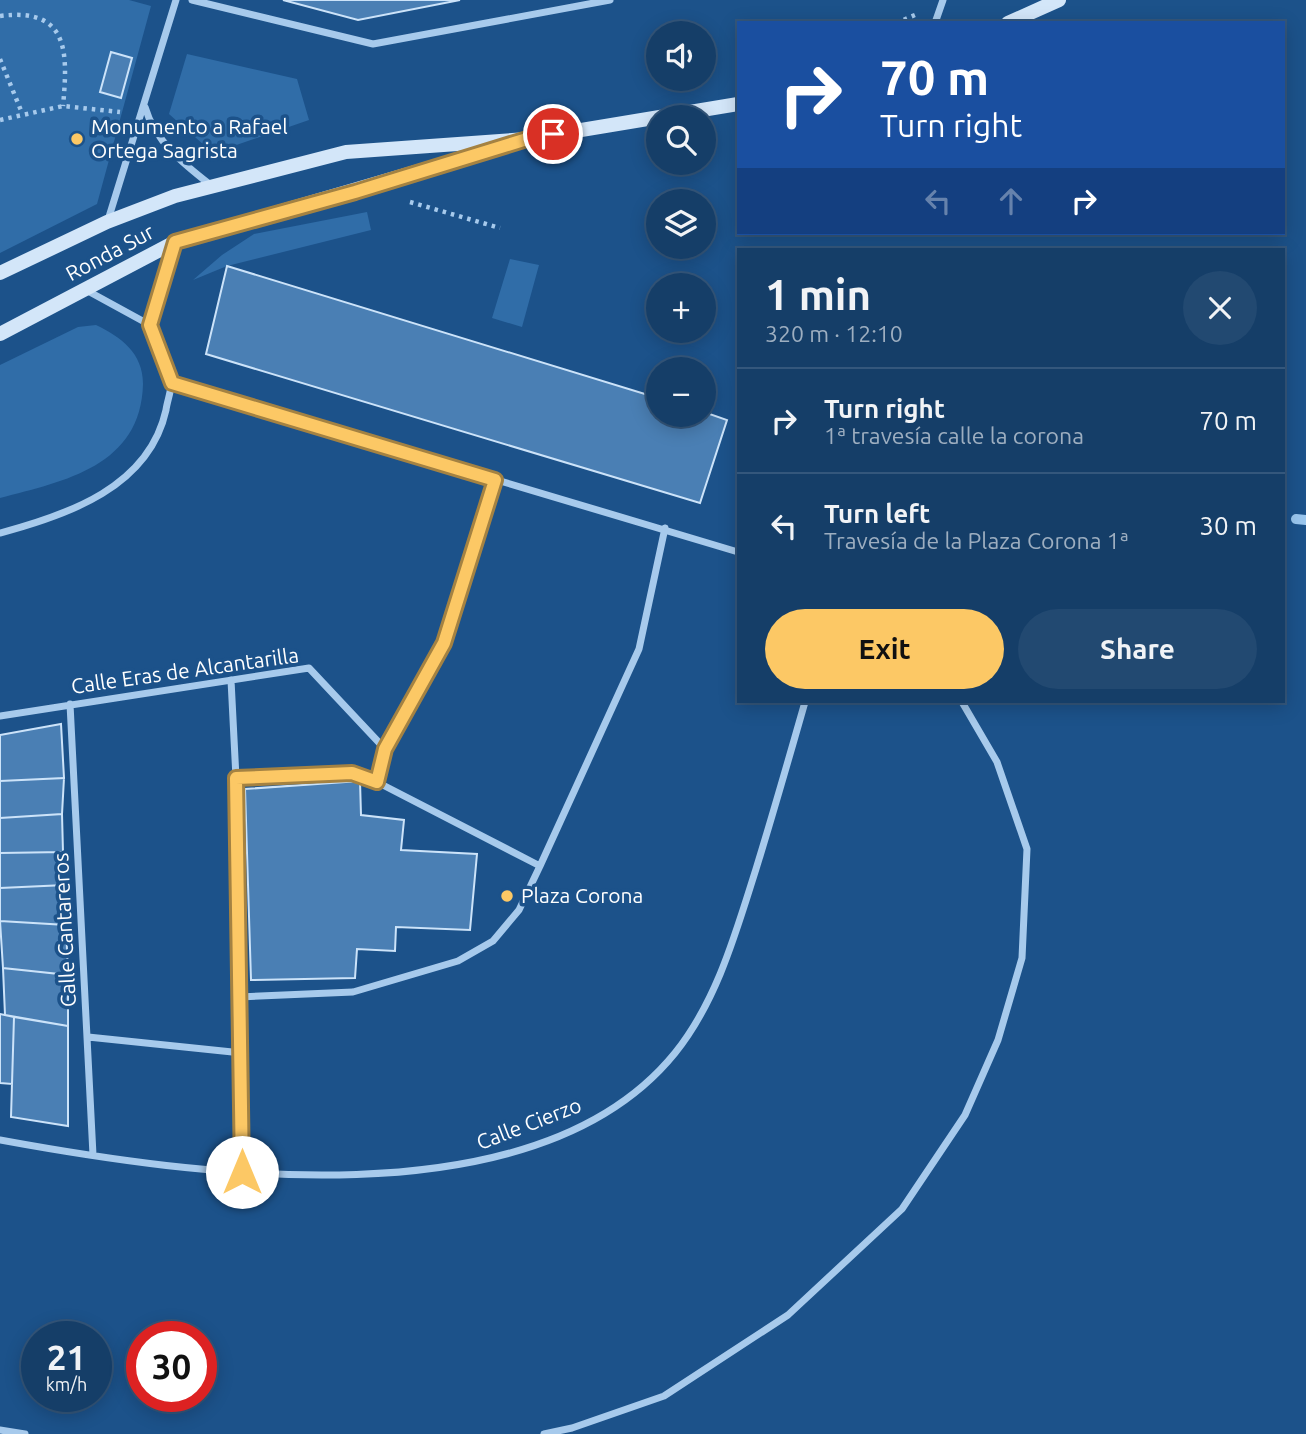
<!DOCTYPE html>
<html lang="en">
<head>
<meta charset="utf-8">
<style>
  :root { --surface:#153e68; --page:#224971; --text:#f1f3f6; --muted:#9daec0; --line:#34577c; --accent:#fcc865 }
  body { margin:0; font-family:Ubuntu,sans-serif; background:var(--page); color:var(--text); height:100vh; display:flex; flex-direction:column; font-size:26px; white-space:nowrap }
  * { box-sizing:border-box; margin:0 }
  p { font-size:23px; color:var(--muted) }
  .icon { flex:none; width:38px; height:38px; fill:none; stroke:currentColor; stroke-width:2; stroke-linecap:round; stroke-linejoin:round }
  .map { position:relative; flex:1; overflow:hidden }
  .panel { position:absolute; left:737px; top:248px; width:548px; height:455px; display:flex; flex-direction:column; background:var(--surface); border-radius:0px; box-shadow:0 4px 18px #0003,0 0 0 2px var(--line) }
  .panel>* { flex:none }
  .hud { position:absolute; left:737px; top:21px; width:548px; height:214px; border-radius:0px; box-shadow:0 4px 18px #0003,0 0 0 2px var(--line); background:#1a4fa0; color:#fff; overflow:hidden }
  .fabs { position:absolute; left:646px; top:21px; display:grid; gap:14px }
  .fabs a { display:grid; place-items:center; width:70px; height:70px; border-radius:50%; background:var(--surface); box-shadow:0 4px 18px #0003,0 0 0 2px var(--line); font-size:35px }
  .speed { position:absolute; left:21px; top:1321px; display:flex; gap:14px; font-size:35px; font-weight:700; text-align:center }
  .speed>* { display:grid; place-content:center; width:91px; height:91px; border-radius:50%; background:var(--surface); box-shadow:0 4px 18px #0003,0 0 0 2px var(--line); line-height:1 }
  .speed small { font-size:18px; font-weight:400 }
  .speed .limit { border:10px solid #d22; background:#fff; color:#111 }
  .pin { position:absolute; display:grid; place-items:center; width:60px; height:60px; color:#fff; margin:-30px; border:4px solid #fff; border-radius:50%; box-shadow:0 2px 7px #0007 }
  .me { position:absolute; width:77px; margin:-38px; rotate:0deg; stroke-linejoin:round; filter:drop-shadow(0 0 5px #0008) }
  .turn { display:flex; align-items:center; gap:24px; height:147px; padding:0 28px; font-size:32px }
  .turn .icon { width:91px; height:91px; stroke-width:2.5 }
  .turn b { display:block; font-size:49px; line-height:60px }
  .lanes { display:flex; align-items:center; height:66px; padding:0 28px; background:#0003; justify-content:center; gap:35px; direction:ltr }
  .lanes .off { opacity:.35 }
  .round { display:grid; place-items:center; flex:none; width:74px; height:74px; border-radius:37px; background:var(--page) }
  .overview { display:flex; align-items:center; justify-content:space-between; height:119px; padding:0 28px }
  h1 { font-size:42px; font-weight:700; line-height:52px }
  .action { display:flex; gap:14px; margin-top:auto; padding:14px 28px }
  .action a { flex:1; height:80px; border-radius:42px; background:var(--accent); color:#111; font-size:28px; font-weight:700; line-height:80px; text-align:center }
  .action a+a { background:var(--page); color:var(--text) }
  ul { padding:0; list-style:none }
  li { display:flex; align-items:center; gap:21px; height:105px; padding:0 28px; border-top:2px solid var(--line) }
  li div { flex:1 }
  li b { display:block; font-size:26px }
  li em { font-style:normal }
  .map>svg:first-child { display:block }
</style>
</head>
<body>
<div class="map">
<svg width="1306" height="1434" viewBox="0 0 1306 1434">
  <rect width="100%" height="100%" fill="#1c528a"/>
  <path fill="#306da8" d="M0 0H129L151 6 97 204 0 253Z
    M187 54 297 79 309 120 213 153 169 114Z
    M367 212 371 230 227 266 193 280 222 255 254 234Z
    M510 259 539 265 522 327 492 318Z
    M96 325C121 337 143 353 143 384 141 466 65 481 0 498V365L78 327Z"/>
  <g fill="none" stroke-linecap="round" stroke-linejoin="round">
    <path stroke="#9ac6ee" stroke-width="10" d="M1296 519 1306 520"/>
  </g>
  <path fill="#4a7fb4" stroke="#cce3f9" stroke-width="2" d="M283 0H460L358 20Z
    M111 52 132 58 121 98 100 92Z
    M227 266 658 398V415L704 412 727 420 700 503 206 354Z
    M61 724 64 778 0 781V735Z
    M64 778 62 814 0 818V781Z
    M360 781 361 815 404 820 401 850 477 854 470 930 396 927 395 951 357 949 355 978 251 980 245 789Z
    M62 814 63 852 0 853V818Z
    M63 852 65 885 0 888V853Z
    M65 885 66 925 0 921V888Z
    M0 921 66 925 68 975 3 968Z
    M3 968 68 975V1026L5 1015Z
    M0 1014 14 1017 12 1084 0 1083Z
    M14 1017 68 1026V1126L11 1117Z"/>
  <g fill="none" stroke-linecap="round" stroke-linejoin="round">
    <path stroke="#a7caec" stroke-width="4.5" stroke-dasharray="3.5 5" stroke-linecap="butt" d="M0 16C69 7 68 52 63 106
      M896 23 915 15
      M0 59 22 113
      M0 120 63 106 120 112
      M410 202 500 228"/>
    <path stroke="#a7caec" stroke-width="7" d="M192 0 373 44 610 0
      M935 23 943 0
      M145 107C155 142 185 165 212 186
      M108 220 176 0
      M86 290 150 325
      M172 383 738 552
      M0 533C68 515 149 487 166 410 167 402 171 392 171 384 171 364 149 344 150 324 151 305 169 263 175 242
      M231 680 236 778 242 1172
      M70 704 93 1155
      M0 716 309 668 385 749
      M236 778 352 773 377 782 540 866 519 910 493 941 458 961 353 992 239 997
      M377 782 385 749 444 643 495 480
      M540 866 639 649 665 528
      M88 1037 242 1053
      M0 1140C191 1175 535 1226 675 1053 717 1001 736 932 756 869 773 814 789 758 805 702
      M0 1430 25 1434
      M544 1434 572 1428 664 1396 788 1315 902 1209 965 1115 998 1040 1022 958 1027 849 997 762 962 702"/>
    <path stroke="#d3e6f9" stroke-width="14" d="M1008 23 1059 0
      M0 273 107 222 175 196 346 152 527 139 738 104
      M0 334 175 242 501 147"/>
  </g>
  <g fill="none" stroke-linecap="round" stroke-linejoin="round">
    <defs>
      <path id="route" d="M242 1172 236 778 352 773 377 782 385 749 444 643 495 480 172 383 150 325 175 242 355 192 527 139 553 134"/>
    </defs>
    <use href="#route" stroke="#a48242" stroke-width="18"/>
    <use href="#route" stroke="#fcc865" stroke-width="12"/>
  </g>
  <g fill="#fcc865" stroke="#1c528a" stroke-width="2.5">
    <circle cx="77" cy="139" r="7"/>
    <circle cx="507" cy="896" r="7"/>
  </g>
  <g text-anchor="middle" stroke-width="7" stroke-linejoin="round" paint-order="stroke">
    <g font-size="21" fill="#fff" stroke="#1c528a" text-anchor="start">
      <text x="91" y="134">Monumento a Rafael<tspan x="91" dy="24">Ortega Sagrista</tspan></text>
      <text x="521" y="903">Plaza Corona</text>
    </g>
    <g font-size="21" fill="#fff" stroke="#1c528a">
      <text transform="translate(110 253) rotate(-28)" y="7">Ronda Sur</text>
      <text transform="translate(185 671) rotate(-8)" y="7">Calle Eras de Alcantarilla</text>
      <text transform="translate(65 930) rotate(-93)" y="7">Calle Cantareros</text>
      <text transform="translate(529 1124) rotate(-21)" y="7">Calle Cierzo</text>
    </g>
  </g>
</svg>
<div class="fabs">
<a><svg class="icon" aria-label="sound" viewBox="0 0 24 24"><path d="M4 9h4l5-4v14l-5-4H4zM17 9q2 3 0 6"/></svg></a>
<a><svg class="icon" aria-label="search" viewBox="0 0 24 24"><circle cx="10" cy="10" r="6"/><path d="M15 15l6 6"/></svg></a>
<a><svg class="icon" aria-label="layers" viewBox="0 0 24 24"><path d="M12 4l9 5-9 5-9-5zM3 14l9 5 9-5"/></svg></a>
<a>+</a>
<a>−</a>
</div>
<div class="speed"><div>21<small>km/h</small></div><div class="limit">30</div></div>
<div class="pin" style="left:553px;top:134px;background:#d93025"><svg class="icon" aria-label="arrive" viewBox="0 0 24 24"><path d="M6 21V4h12l-3 4 3 4H6"/></svg></div>
<svg class="me" style="left:242px;top:1172px" viewBox="-20 -20 40 40"><circle r="19" fill="#fff"/><path d="M0-13L10 11 0 6-10 11z" fill="#fcc865"/></svg>
<div class="hud">
<div class="turn"><svg class="icon" aria-label="right" viewBox="0 0 24 24"><path d="M7 20v-9h11M14 6l5 5-5 5"/></svg><div><b>70 m</b>Turn right</div></div>
<div class="lanes"><svg class="icon off" aria-label="left" viewBox="0 0 24 24"><path d="M17 20v-9H6M10 6l-5 5 5 5"/></svg><svg class="icon off" aria-label="ahead" viewBox="0 0 24 24"><path d="M12 20V5M6 11l6-6 6 6"/></svg><svg class="icon" aria-label="right" viewBox="0 0 24 24"><path d="M7 20v-9h11M14 6l5 5-5 5"/></svg></div>
</div>
<section class="panel">
<div class="overview"><div><h1>1 min</h1><p>320 m · 12:10</p></div><a class="round"><svg class="icon" aria-label="close" viewBox="0 0 24 24"><path d="M6 6l12 12M18 6L6 18"/></svg></a></div>
<ul>
<li><svg class="icon" aria-label="right" viewBox="0 0 24 24"><path d="M7 20v-9h11M14 6l5 5-5 5"/></svg><div><b>Turn right</b><p>1ª travesía calle la corona</p></div><em>70 m</em></li>
<li><svg class="icon" aria-label="left" viewBox="0 0 24 24"><path d="M17 20v-9H6M10 6l-5 5 5 5"/></svg><div><b>Turn left</b><p>Travesía de la Plaza Corona 1ª</p></div><em>30 m</em></li>
</ul>
<div class="action"><a>Exit</a><a>Share</a></div>
</section>
</div>
</body>
</html>
